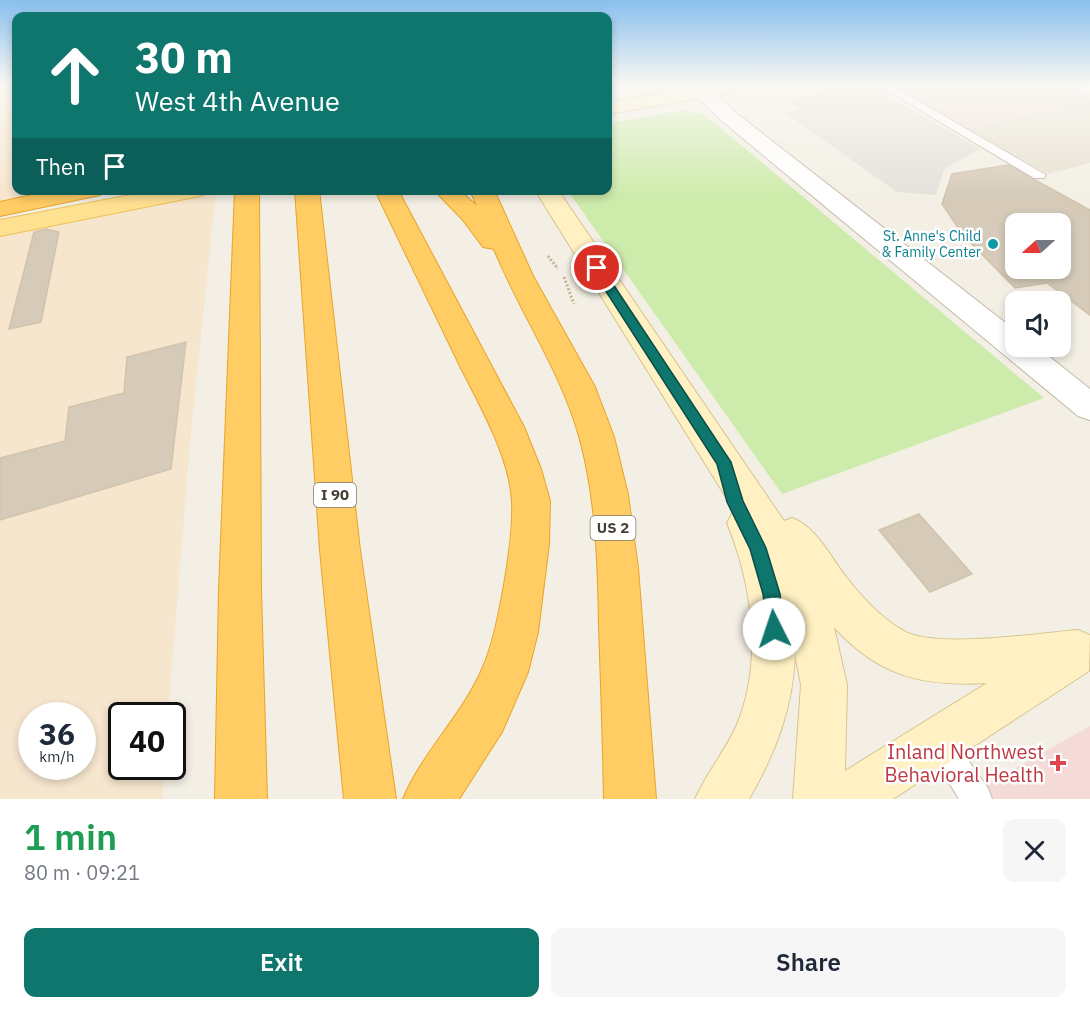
<!DOCTYPE html>
<html lang="en">
<head>
<meta charset="utf-8">
<style>
  :root { --surface:#fff; --page:#f6f6f7; --text:#1f2937; --muted:#747a83; --accent:#0f766e }
  body { margin:0; font-family:"IBM Plex Sans",sans-serif; background:var(--page); color:var(--text); height:100vh; display:flex; flex-direction:column; font-size:22px; white-space:nowrap }
  * { box-sizing:border-box; margin:0 }
  p { font-size:20px; color:var(--muted) }
  .icon { flex:none; width:33px; height:33px; fill:none; stroke:currentColor; stroke-width:2; stroke-linecap:round; stroke-linejoin:round }
  .map { position:relative; height:799px; overflow:hidden }
  .side { display:flex; flex-direction:column; background:var(--surface); flex:1 }
  .side>* { flex:none }
  .guide { position:absolute; left:12px; top:12px; width:600px; height:183px; border-radius:12px; box-shadow:0 3px 9px #0003; background:#0f766e; color:#fff; overflow:hidden }
  .needle { width:39px; rotate:249deg }
  .fabs { position:absolute; left:1005px; top:213px; display:grid; gap:12px }
  .fabs a { display:grid; place-items:center; width:66px; height:66px; border-radius:12px; background:var(--surface); box-shadow:0 3px 9px #0003; font-size:30px }
  .speed { position:absolute; left:18px; top:702px; display:flex; gap:12px; font-size:30px; font-weight:700; text-align:center }
  .speed>* { display:grid; place-content:center; width:78px; height:78px; border-radius:50%; background:var(--surface); box-shadow:0 3px 9px #0003; line-height:1 }
  .speed small { font-size:15px; font-weight:400 }
  .speed .limit { border:3px solid #111; border-radius:9px; background:#fff; color:#111 }
  .pin { position:absolute; display:grid; place-items:center; width:51px; height:51px; color:#fff; margin:-26px; border:3px solid #fff; border-radius:50%; box-shadow:0 2px 6px #0007 }
  .me { position:absolute; width:66px; margin:-33px; rotate:356deg; stroke-linejoin:round; filter:drop-shadow(0 0 4px #0008) }
  .turn { display:flex; align-items:center; gap:21px; height:126px; padding:0 24px; font-size:27px }
  .turn .icon { width:78px; height:78px; stroke-width:2.5 }
  .turn b { display:block; font-size:42px; line-height:51px }
  .then { display:flex; align-items:center; height:57px; padding:0 24px; background:#0003; gap:12px; font-size:22px }
  .round { display:grid; place-items:center; flex:none; width:63px; height:63px; border-radius:12px; background:var(--page) }
  .head { display:flex; align-items:center; justify-content:space-between; height:102px; padding:0 24px }
  h1 { font-size:36px; font-weight:600; line-height:45px; color:#1e9e55 }
  .button { display:flex; gap:12px; margin-top:auto; padding:12px 24px }
  .button a { flex:1; height:69px; border-radius:12px; background:var(--accent); color:#fff; font-size:24px; font-weight:600; line-height:69px; text-align:center }
  .button a+a { background:var(--page); color:var(--text) }
  .map>svg:first-child { display:block }
</style>
</head>
<body>
<div class="map">
<svg width="1090" height="799" viewBox="0 0 1090 799">
  <rect width="100%" height="100%" fill="#f3efe4"/>
  <path fill="#e8e1d2" d="M1090 100V163L1048 174 968 128Z"/>
  <path fill="#f7e6ce" fill-rule="evenodd" d="M0 85H16V190L52 191 0 201Z
    M195 191H216L191 433 168 715 122 716V766L164 767 162 799H0V228ZM32 716H82V766H32Z"/>
  <path fill="#f5dbd7" d="M892 85H1062L1090 97V100L968 128Z
    M1090 726V799H961Z"/>
  <path fill="#cdebaa" d="M685 110 705 115 1044 398 782 494 568 191 608 190V123Z"/>
  <path fill="#e4e1dd" d="M857 85H869L980 149 944 169 936 195 897 192 785 113 800 109 785 99Z"/>
  <path fill="#d6cbb9" stroke="#d1c3ac" stroke-width="1.5" fill-rule="evenodd" d="M1008 165 1090 210V315L1047 283 1015 288 963 235 942 204 952 174ZM1016 224H1060V268H1016Z
    M46 229 59 232 41 322 9 329 34 232Z
    M186 342 171 469 0 520V458L65 441 69 407 124 393 127 357Z
    M919 514 972 574 930 592 879 530Z"/>
  <g fill="none" stroke-linecap="round" stroke-linejoin="round">
    <defs>
      <path id="lane" d="M878 85H891L1046 175 1044 178H1034Z
        M938 728 948 732 988 788 992 799H959L924 742 928 732Z"/>
      <path id="street" d="M685 85H705L736 113 1016 331V346H1036L1090 389V420L1078 416 722 121Z
        M1074 85H1090V94L1076 89Z"/>
      <path id="secondary" d="M711 85H751L742 91 608 114V102Z
        M535 190H558L784 521 792 518C817 527 831 558 847 578 862 597 882 619 904 631 935 649 1040 633 1078 630L1090 635 1089 671 893 799H793L801 685 795 654C793 708 776 752 749 799H695C707 772 727 749 738 722 763 658 752 584 727 523L734 510ZM834 627C878 676 923 687 987 683L845 771 847 685Z"/>
      <path id="primary" d="M156 190H206L203 195 195 197 0 236V220Z"/>
      <path id="highway" d="M55 190H103L100 195 0 216V202Z
        M235 190H259L261 590 267 799H215L219 590Z
        M295 190H319L360 550 396 799H344L320 550Z
        M375 190H398L524 427 541 469 550 501 549 544 538 632 528 672 502 732 459 799H403C423 751 463 715 483 667 498 633 514 539 512 502 510 457 480 406 460 366 432 308 403 249 375 190Z
        M434 190H459L477 206 470 190H494L533 276 595 387 614 437 628 495 638 568 656 799H604C603 741 601 683 599 626 598 563 596 496 579 436 560 369 520 313 494 249L483 247 463 220Z"/>
    </defs>
    <use href="#lane" stroke="#c2baa9" stroke-width="2"/>
    <use href="#street" stroke="#c2baa9" stroke-width="2"/>
    <use href="#secondary" stroke="#d6c491" stroke-width="2"/>
    <use href="#primary" stroke="#ebc15b" stroke-width="2"/>
    <use href="#highway" stroke="#e7a42b" stroke-width="2"/>
    <path stroke="#c2b397" stroke-width="3" stroke-dasharray="2 2" stroke-linecap="butt" d="M548 256 558 269
      M564 277 574 304"/>
    <use href="#lane" fill="#fff" fill-rule="evenodd"/>
    <use href="#street" fill="#fff" fill-rule="evenodd"/>
    <use href="#secondary" fill="#fff1c3" fill-rule="evenodd"/>
    <use href="#primary" fill="#ffe192" fill-rule="evenodd"/>
    <use href="#highway" fill="#ffcd64" fill-rule="evenodd"/>
  </g>
  <linearGradient id="sky" x2="0" y2="1"><stop stop-color="#89bfed"/><stop offset="0.43" stop-color="#faf8f3"/><stop offset="1" stop-color="#faf8f3" stop-opacity="0"/></linearGradient>
  <rect width="1090" height="197" fill="url(#sky)"/>
  <path fill="#0f766e" stroke="#0a4d48" stroke-width="1.5" d="M597 265 601 266 731 462 743 501 766 548 780 594 783 629 780 635 774 638 768 635 763 594 750 549 727 502 717 464 591 268Z"/>
  <circle fill="#0f9aa8" stroke="#fff" stroke-width="2" cx="993" cy="244" r="6"/>
  <path fill="#e0444e" stroke="#fff" stroke-width="2" d="M1055 754h6v6h6v6h-6v6h-6v-6h-6v-6h6z"/>
  <g text-anchor="middle" stroke-width="5" stroke-linejoin="round" paint-order="stroke">
    <g font-size="14" fill="#0d838f" stroke="#fff" text-anchor="end">
      <text x="981" y="241">St. Anne's Child<tspan x="981" dy="16">&amp; Family Center</tspan></text>
    </g>
    <g fill="#fff" stroke="#7e7971" stroke-width="1.5">
      <rect x="314" y="483" width="42" height="24" rx="4.5"/>
      <rect x="590.5" y="516" width="45" height="24" rx="4.5"/>
    </g>
    <g font-size="15" font-weight="bold" fill="#463f34">
      <text x="335" y="500">I 90</text>
      <text x="613" y="533">US 2</text>
    </g>
    <g font-size="20" fill="#be3a42" stroke="#fff" text-anchor="end">
      <text x="1044" y="759">Inland Northwest<tspan x="1044" dy="23">Behavioral Health</tspan></text>
    </g>
  </g>
</svg>
<div class="fabs">
<a><svg class="needle" viewBox="-14 -14 28 28"><path d="M0-13l5 13h-10z" fill="#e53935"/><path d="M0 13l5-13h-10z" fill="#747a83"/></svg></a>
<a><svg class="icon" aria-label="sound" viewBox="0 0 24 24"><path d="M4 9h4l5-4v14l-5-4H4zM17 9q2 3 0 6"/></svg></a>
</div>
<div class="speed"><div>36<small>km/h</small></div><div class="limit">40</div></div>
<div class="pin" style="left:597px;top:268px;background:#d93025"><svg class="icon" aria-label="arrive" viewBox="0 0 24 24"><path d="M6 21V4h12l-3 4 3 4H6"/></svg></div>
<svg class="me" style="left:774px;top:629px" viewBox="-20 -20 40 40"><circle r="19" fill="#fff"/><path d="M0-13L10 11 0 6-10 11z" fill="#0f766e"/></svg>
<div class="guide">
<div class="turn"><svg class="icon" aria-label="ahead" viewBox="0 0 24 24"><path d="M12 20V5M6 11l6-6 6 6"/></svg><div><b>30 m</b>West 4th Avenue</div></div>
<div class="then">Then<svg class="icon" aria-label="arrive" viewBox="0 0 24 24"><path d="M6 21V4h12l-3 4 3 4H6"/></svg></div>
</div>
</div>
<section class="side">
<div class="head"><div><h1>1 min</h1><p>80 m · 09:21</p></div><a class="round"><svg class="icon" aria-label="close" viewBox="0 0 24 24"><path d="M6 6l12 12M18 6L6 18"/></svg></a></div>
<div class="button"><a>Exit</a><a>Share</a></div>
</section>
</body>
</html>
